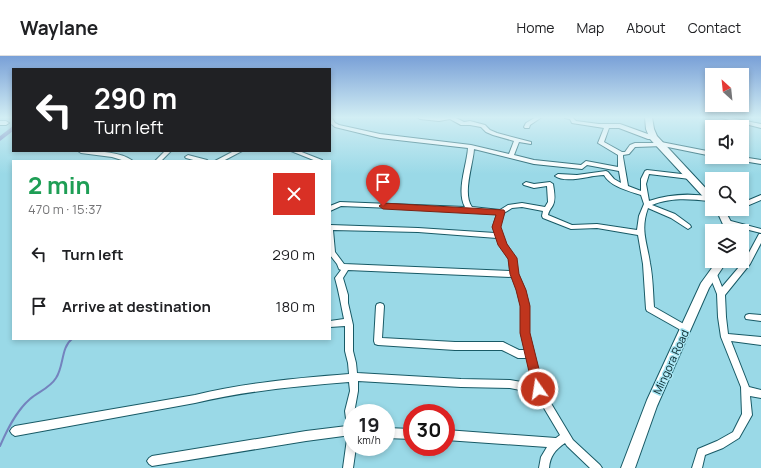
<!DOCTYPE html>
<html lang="en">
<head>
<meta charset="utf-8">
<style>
  :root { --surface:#fff; --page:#f6f6f6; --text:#202124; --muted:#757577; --line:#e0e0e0 }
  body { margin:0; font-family:Manrope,sans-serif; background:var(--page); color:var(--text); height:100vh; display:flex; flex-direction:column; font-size:15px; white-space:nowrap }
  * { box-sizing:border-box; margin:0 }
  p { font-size:13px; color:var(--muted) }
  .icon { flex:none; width:22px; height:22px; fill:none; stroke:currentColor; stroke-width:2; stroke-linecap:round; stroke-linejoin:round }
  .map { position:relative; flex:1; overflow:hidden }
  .drawer { position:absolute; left:12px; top:104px; width:319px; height:180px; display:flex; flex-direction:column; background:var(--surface); border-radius:0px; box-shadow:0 2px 6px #0003 }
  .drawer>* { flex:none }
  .top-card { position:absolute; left:12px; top:12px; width:319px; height:84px; border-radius:0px; box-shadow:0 2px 6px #0003; background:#202124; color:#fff; overflow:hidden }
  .needle { width:26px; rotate:333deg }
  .buttons { position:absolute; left:705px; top:12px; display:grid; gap:8px }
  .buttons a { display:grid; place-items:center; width:44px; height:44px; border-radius:0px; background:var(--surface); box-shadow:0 2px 6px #0003; font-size:20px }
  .speed { position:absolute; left:343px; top:348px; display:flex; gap:8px; font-size:20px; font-weight:700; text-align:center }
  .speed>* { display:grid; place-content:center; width:52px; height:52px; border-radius:50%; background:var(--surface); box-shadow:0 2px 6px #0003; line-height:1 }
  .speed small { font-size:10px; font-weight:400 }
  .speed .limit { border:6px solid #d22; background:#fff; color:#111 }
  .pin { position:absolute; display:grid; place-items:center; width:34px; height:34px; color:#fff; margin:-41px -17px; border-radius:50% 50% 50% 0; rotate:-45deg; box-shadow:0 0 4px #0007 }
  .pin .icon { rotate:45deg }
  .me { position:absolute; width:44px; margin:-22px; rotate:347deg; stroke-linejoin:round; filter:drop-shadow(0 0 3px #0008) }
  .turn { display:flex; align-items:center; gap:14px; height:84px; padding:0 16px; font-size:18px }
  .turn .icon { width:52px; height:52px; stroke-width:2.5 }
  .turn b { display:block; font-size:28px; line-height:34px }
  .round { display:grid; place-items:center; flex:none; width:42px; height:42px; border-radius:0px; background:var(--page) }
  .headline { display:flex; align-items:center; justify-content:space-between; height:68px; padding:0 16px }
  h1 { font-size:24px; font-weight:700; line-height:30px; color:#1e9e55 }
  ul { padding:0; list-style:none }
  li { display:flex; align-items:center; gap:12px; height:52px; padding:0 16px }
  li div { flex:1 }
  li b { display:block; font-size:15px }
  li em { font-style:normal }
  header { display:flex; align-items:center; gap:24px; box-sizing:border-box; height:56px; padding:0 20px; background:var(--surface); border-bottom:1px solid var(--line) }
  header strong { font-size:19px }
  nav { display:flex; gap:22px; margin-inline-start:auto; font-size:14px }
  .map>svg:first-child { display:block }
</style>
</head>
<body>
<header>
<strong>Waylane</strong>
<nav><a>Home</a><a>Map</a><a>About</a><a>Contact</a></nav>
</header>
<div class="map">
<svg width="761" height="412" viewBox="0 0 761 412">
  <rect width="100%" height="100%" fill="#9ad9e7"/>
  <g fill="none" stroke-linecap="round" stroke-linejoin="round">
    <path stroke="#7483be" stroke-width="2" d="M0 390C7 374 16 355 30 343 38 336 50 332 56 322 64 310 61 291 72 283"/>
    <path fill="#7483be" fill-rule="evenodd" d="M13 70V75L0 85V80Z"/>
    <defs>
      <path id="minor" d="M330 61 332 62 335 67 339 69 380 78 471 89 509 98 514 85 493 79 486 76 481 71 470 69H461L450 63 439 65 420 63 417 61H454L464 66 470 65 485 69 490 74 497 77 531 86V88L519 86 514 99 534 104 581 109 586 105 618 111V99L598 87 604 72 572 67 570 63 565 62V61H572L576 65 599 68H620L656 81 653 83H648L619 72H609L604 86 622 96H625L630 89 635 87H659L661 86 712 96V100L663 90 635 91 629 98 623 99V101L628 130 641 135V123L645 115 647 114 690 119 693 121 690 123 649 118 646 128 649 145C669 138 692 137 712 141V145H710C690 143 671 141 652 149L675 158 690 169 691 171 688 173 671 162 648 152C640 174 647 186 650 207 653 222 653 237 654 251L689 271 690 273 689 275 686 277 647 255 646 253 643 208 638 179 597 172 571 173 543 162 542 160 543 155 522 151 512 152 504 157 499 171 506 188 515 202 518 218 525 234 529 250V277L543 334 573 384 600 409 602 412H590L567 390 565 387C555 394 550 400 549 412H539L541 401 547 391 446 384V374L556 382 560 379 535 337 510 332 461 331 358 325V335L354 357H352V391H356L353 412H343L347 383 349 380 351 379 306 385 152 410 149 408 147 405 149 402 152 400 306 375 347 370 345 355 350 335 349 326C297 330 246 335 195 347L15 380 12 378 10 375 12 372 15 370 195 339C245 327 297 322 349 318L348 307 345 295V270L330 271V265L344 263C341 249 339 236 335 222L341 214 339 213 337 208 330 199V169L418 172 495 177 493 171 497 158 470 155 341 150 330 155V150L340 146 465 151C456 135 467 109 468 92L380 82 335 71 330 67ZM474 93 534 108 582 113 587 109 619 115 621 127 614 123 608 116 606 115 577 119 558 118 555 120C566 128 591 119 604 119 611 131 629 135 641 139L644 148 639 160 637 174 597 168 572 169 548 159C549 154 551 153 553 149 556 143 554 135 553 128L550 126 534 128 526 126 523 128 524 129 534 132 547 130 548 146 545 151 522 147 508 149 500 154 472 151C462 138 473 109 474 93ZM333 174 418 176 497 182 501 191 509 203 510 215 344 208 335 196ZM348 214 512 221 517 234 521 250V277L525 294H519L503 286H455L382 282 384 250 383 248 380 247 377 248 376 250 374 285 375 288 378 289 455 294H502L518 302H527L533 328 510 324 461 323 357 317 356 307 353 295V269L348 247V239L343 222Z
        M536 61H542L530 69 529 72H525L524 71 526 67Z
        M718 61H726L761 68V72Z
        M0 65H6L9 67 6 69H0Z
        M78 95C94 95 120 95 133 105H125L112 101 81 97Z
        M165 95H171L161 105H155Z
        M234 95H242L223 105H215Z
        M291 95H299L322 104 316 105Z
        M188 99 207 104 208 105H197L186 102 185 101Z
        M728 101H742L761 104V108L731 103Z
        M761 139V144L742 152V147Z
        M731 153H740L739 155 725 161H721L720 159 721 157Z
        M725 164H727L761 173V177L725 168 724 166Z
        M759 178H761V187L750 208 725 239 726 261 728 278 761 281V289L731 285 749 331 761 334V342L750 340 752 359 739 382 723 392 705 399 702 412H692L698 393 717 385 733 376 742 358 741 331 721 281 718 261 717 238 709 218 710 216H716L722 231 745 204Z
        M749 258 761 259V265L746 263 745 261 746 259Z
        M386 372 412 373V383L386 382Z"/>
      <path id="highway" d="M645 61H652L654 73 657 80 712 139V148L709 147 650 83 646 73Z
        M716 153H724L736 175H726Z
        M717 205H727L709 232 657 350 635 412H621L647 344 701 227Z"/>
    </defs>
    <use href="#minor" stroke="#185a66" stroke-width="2"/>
    <use href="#highway" stroke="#185a66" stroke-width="2"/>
    <use href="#minor" fill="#fff" fill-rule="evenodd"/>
    <use href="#highway" fill="#fff" fill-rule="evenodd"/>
  </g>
  <linearGradient id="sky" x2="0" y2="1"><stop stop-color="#79a0d7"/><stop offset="0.52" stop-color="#d2eef4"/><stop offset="1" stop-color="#d2eef4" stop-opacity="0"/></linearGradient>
  <rect width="761" height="118" fill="url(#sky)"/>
  <path fill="#c0351d" stroke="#7d2213" d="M383 147 504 154 505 156 501 171 507 188 517 202 519 218 526 234 530 250V277L544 333 542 337 538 338 534 337 533 333 520 277V250L516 234 510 218 508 203 498 189 492 171 496 159 383 153 379 150Z"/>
  <g text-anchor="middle" stroke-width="3" stroke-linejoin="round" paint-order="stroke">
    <g font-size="11" fill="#072227" stroke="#a7e6f4">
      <text transform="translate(671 306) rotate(-65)" y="4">Mingora Road</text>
    </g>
  </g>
</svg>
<div class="buttons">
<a><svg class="needle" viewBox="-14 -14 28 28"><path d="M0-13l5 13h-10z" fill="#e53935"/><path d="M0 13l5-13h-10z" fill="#757577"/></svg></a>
<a><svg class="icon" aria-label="sound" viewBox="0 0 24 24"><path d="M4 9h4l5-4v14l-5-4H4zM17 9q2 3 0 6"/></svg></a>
<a><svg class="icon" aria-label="search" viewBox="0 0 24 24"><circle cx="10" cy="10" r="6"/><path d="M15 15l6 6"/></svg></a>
<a><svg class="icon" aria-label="layers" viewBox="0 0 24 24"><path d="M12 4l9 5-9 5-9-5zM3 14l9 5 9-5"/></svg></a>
</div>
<div class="speed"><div>19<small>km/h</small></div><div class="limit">30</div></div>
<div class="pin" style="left:383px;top:150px;background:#d93025"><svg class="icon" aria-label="arrive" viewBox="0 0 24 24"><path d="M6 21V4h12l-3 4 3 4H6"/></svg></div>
<svg class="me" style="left:538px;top:333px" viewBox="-20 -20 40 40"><circle r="17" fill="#c0351d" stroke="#fff" stroke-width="3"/><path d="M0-11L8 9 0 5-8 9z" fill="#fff"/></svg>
<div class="top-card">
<div class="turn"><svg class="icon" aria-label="left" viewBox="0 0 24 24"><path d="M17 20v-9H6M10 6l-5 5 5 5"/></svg><div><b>290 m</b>Turn left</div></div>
</div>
<section class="drawer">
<div class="headline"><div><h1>2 min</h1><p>470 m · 15:37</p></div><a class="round" style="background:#d93025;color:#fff"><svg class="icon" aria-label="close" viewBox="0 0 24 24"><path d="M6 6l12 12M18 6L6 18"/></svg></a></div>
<ul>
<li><svg class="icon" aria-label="left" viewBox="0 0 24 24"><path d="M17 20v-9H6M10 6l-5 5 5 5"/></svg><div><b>Turn left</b></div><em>290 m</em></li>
<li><svg class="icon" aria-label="arrive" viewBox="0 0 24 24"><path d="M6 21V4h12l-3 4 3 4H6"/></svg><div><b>Arrive at destination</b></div><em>180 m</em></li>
</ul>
</section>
</div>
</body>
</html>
